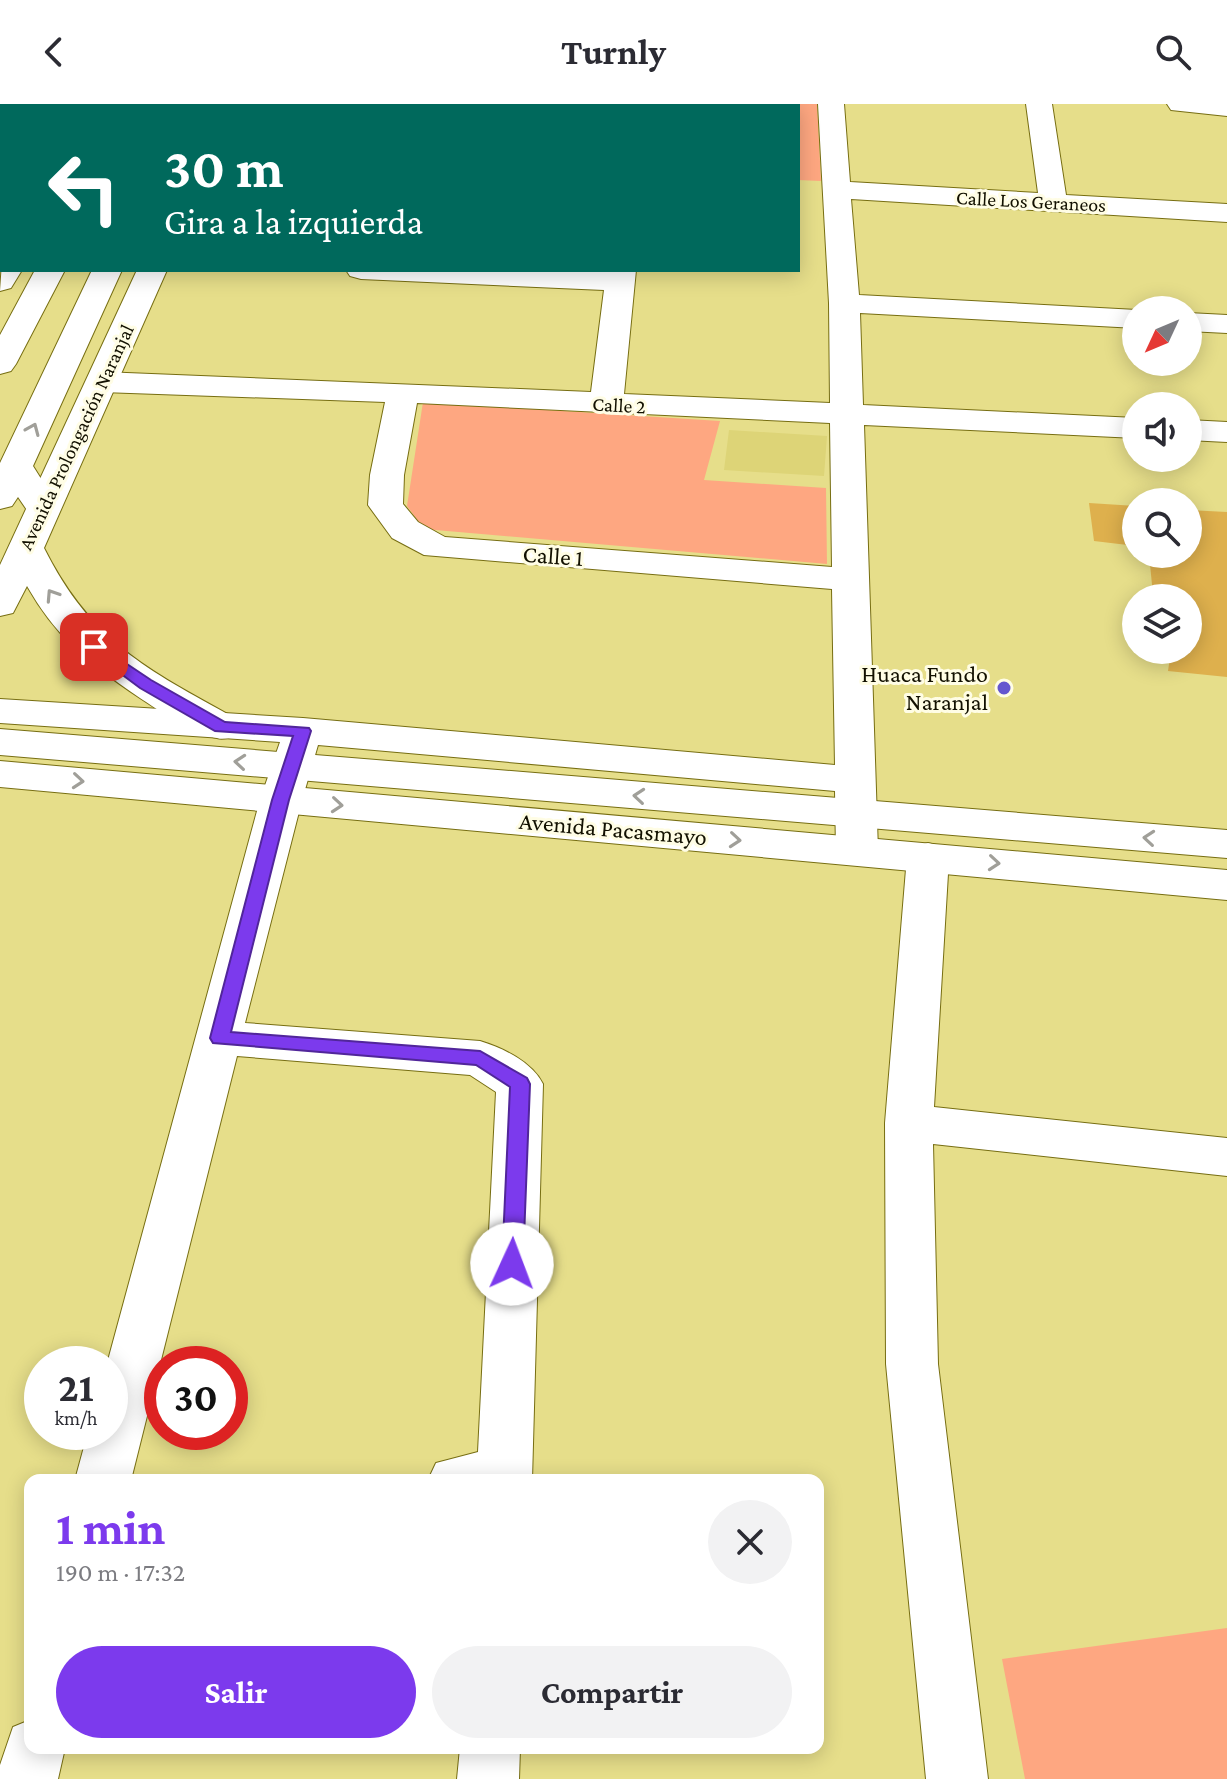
<!DOCTYPE html>
<html lang="es">
<head>
<meta charset="utf-8">
<style>
  :root { --surface:#fff; --page:#f2f2f3; --text:#2b2b33; --muted:#7c7c81; --accent:#7c3aed }
  body { margin:0; font-family:"Crimson Pro",serif; background:var(--page); color:var(--text); height:100vh; display:flex; flex-direction:column; font-size:30px; white-space:nowrap }
  * { box-sizing:border-box; margin:0 }
  p { font-size:26px; color:var(--muted) }
  .icon { flex:none; width:44px; height:44px; fill:none; stroke:currentColor; stroke-width:2; stroke-linecap:round; stroke-linejoin:round }
  .map { position:relative; flex:1; overflow:hidden }
  .details { position:absolute; left:24px; top:1370px; width:800px; height:280px; display:flex; flex-direction:column; background:var(--surface); border-radius:16px; box-shadow:0 4px 20px #0003 }
  .details>* { flex:none }
  .banner { position:absolute; left:0px; top:0px; width:800px; height:168px; box-shadow:0 4px 20px #0003; background:#00695c; color:#fff; overflow:hidden }
  .needle { width:52px; rotate:226deg }
  .buttons { position:absolute; left:1122px; top:192px; display:grid; gap:16px }
  .buttons a { display:grid; place-items:center; width:80px; height:80px; border-radius:50%; background:var(--surface); box-shadow:0 4px 20px #0003; font-size:40px }
  .speed { position:absolute; left:24px; top:1242px; display:flex; gap:16px; font-size:40px; font-weight:700; text-align:center }
  .speed>* { display:grid; place-content:center; width:104px; height:104px; border-radius:50%; background:var(--surface); box-shadow:0 4px 20px #0003; line-height:1 }
  .speed small { font-size:20px; font-weight:400 }
  .speed .limit { border:12px solid #d22; background:#fff; color:#111 }
  .pin { position:absolute; display:grid; place-items:center; width:68px; height:68px; color:#fff; margin:-34px; border-radius:16px; box-shadow:0 4px 12px #0006 }
  .me { position:absolute; width:88px; margin:-44px; rotate:2deg; stroke-linejoin:round; filter:drop-shadow(0 0 6px #0008) }
  .turn { display:flex; align-items:center; gap:28px; height:168px; padding:0 32px; font-size:36px }
  .turn .icon { width:104px; height:104px; stroke-width:2.5 }
  .turn b { display:block; font-size:56px; line-height:68px }
  .round { display:grid; place-items:center; flex:none; width:84px; height:84px; border-radius:42px; background:var(--page) }
  .overview { display:flex; align-items:center; justify-content:space-between; height:136px; padding:0 32px }
  h1 { font-size:48px; font-weight:700; line-height:60px; color:var(--accent) }
  .action { display:flex; gap:16px; margin-top:auto; padding:16px 32px }
  .action a { flex:1; height:92px; border-radius:48px; background:var(--accent); color:#fff; font-size:32px; font-weight:700; line-height:92px; text-align:center }
  .action a+a { background:var(--page); color:var(--text) }
  header { display:flex; justify-content:space-between; align-items:center; height:104px; padding:0 32px; background:var(--surface); font-size:36px; font-weight:700 }
  .map>svg:first-child { display:block }
</style>
</head>
<body>
<header><svg class="icon" aria-label="back" viewBox="0 0 24 24"><path d="M15 5l-7 7 7 7"/></svg>Turnly<svg class="icon" aria-label="search" viewBox="0 0 24 24"><circle cx="10" cy="10" r="6"/><path d="M15 15l6 6"/></svg></header>
<div class="map">
<svg width="1227" height="1675" viewBox="0 0 1227 1675">
  <rect width="100%" height="100%" fill="#e6de8a"/>
  <path fill="#ddd477" d="M729 326 827 332 824 372 724 366Z"/>
  <path fill="#fea781" d="M655 0H817L821 77 798 76V2Z
    M423 298 720 317 704 376 826 384 827 460 424 425 407 402Z
    M1227 1524V1675H1025L1002 1555Z"/>
  <path fill="#deb04d" d="M1089 399 1136 402V442L1094 437Z
    M1188 406 1227 408V573L1168 567 1171 546H1188V494L1153 491 1149 450H1188Z"/>
  <g fill="none" stroke-linecap="round" stroke-linejoin="round">
    <defs>
      <path id="minor" d="M626 0H652V2H626Z
        M818 0H844L850 78 1038 89 1026 0H1052L1066 91 1227 100V118L851 95 859 191 1137 206 1136 224 860 209 863 301 1136 314V334L864 321 878 747 872 757 857 761 842 757 836 747 835 687 318 641 302 696 245 919 480 937C503 944 532 958 543 980L532 1376H428L436 1359 478 1348 496 988 470 971 237 952 131 1376H75L88 1328H110V1260H107L260 696 280 638 0 619V595L303 614 835 661 832 485 424 451 392 434 368 401 370 371 385 298 102 288 91 285 86 278 91 271 102 268 591 288 604 186 361 175 350 172 346 166H636L624 290 830 299 829 199ZM417 299 830 319 832 463 445 433 418 418 403 400 404 371Z
        M1167 0H1227V12L1171 6Z
        M0 106H2V124H0Z
        M1188 209 1227 211V229L1188 227Z
        M1188 316 1227 318V338L1188 336Z
        M928 739 943 743 949 753 934 1003 1227 1034V1072L933 1040 938 1260 988 1675H926L886 1260 885 1019 907 753 913 743Z
        M30 1616V1644H65L58 1675H0V1661L13 1623Z
        M460 1644H520L519 1675H457Z"/>
      <path id="tertiary" d="M2 158V166H22L11 184 0 187Z
        M137 166H167L44 444C91 538 146 565 235 614L241 623 235 632C229 634 223 636 217 634 185 629 96 566 72 541 54 524 39 503 27 482L13 509 0 512V461Z"/>
      <path id="secondary" d="M0 625 1227 726V754L0 651Z
        M0 657 1227 766V796L0 683Z"/>
      <path id="primary" d="M35 166H65L16 260 11 267 0 270V231Z
        M92 166H122L33 362 60 405 55 412 43 415 31 412 18 393 12 402 0 405V359Z"/>
    </defs>
    <use href="#minor" stroke="#776e12" stroke-width="2"/>
    <use href="#tertiary" stroke="#776e12" stroke-width="2"/>
    <use href="#secondary" stroke="#776e12" stroke-width="2"/>
    <use href="#primary" stroke="#776e12" stroke-width="2"/>
    <use href="#minor" fill="#fff" fill-rule="evenodd"/>
    <use href="#tertiary" fill="#fff" fill-rule="evenodd"/>
    <use href="#secondary" fill="#fff" fill-rule="evenodd"/>
    <use href="#primary" fill="#fff" fill-rule="evenodd"/>
  </g>
  <defs><path id="oneway-chevron" d="M-2-3.5L2.5 0L-2 3.5" fill="none" stroke-width="1.6" stroke-linecap="round" stroke-linejoin="round" transform="scale(2)"/></defs>
  <g stroke="#a09f99">
    <use href="#oneway-chevron" transform="translate(33 325) rotate(-67)"/>
    <use href="#oneway-chevron" transform="translate(52 491) rotate(-123)"/>
    <use href="#oneway-chevron" transform="translate(240 658) rotate(-175)"/>
    <use href="#oneway-chevron" transform="translate(78 677) rotate(5)"/>
    <use href="#oneway-chevron" transform="translate(639 692) rotate(-175)"/>
    <use href="#oneway-chevron" transform="translate(337 701) rotate(5)"/>
    <use href="#oneway-chevron" transform="translate(1149 734) rotate(-175)"/>
    <use href="#oneway-chevron" transform="translate(735 736) rotate(5)"/>
    <use href="#oneway-chevron" transform="translate(994 759) rotate(5)"/>
  </g>
  <path fill="#7c3aed" stroke="#51269a" stroke-width="2" d="M94 538 151 576 225 618 309 624 311 627 289 696 231 928 480 947 527 974 530 980 523 1160 520 1166 512 1169 505 1166 502 1160 510 983 476 961 213 939 210 934 272 696 293 632 215 627 140 584 89 546V539Z"/>
  <circle fill="#6456cf" stroke="#fffde5" stroke-width="3" cx="1004" cy="584" r="8"/>
  <g text-anchor="middle" stroke-width="6" stroke-linejoin="round" paint-order="stroke">
    <g font-size="20" fill="#121000" stroke="#fffde5">
      <text transform="translate(1031 97) rotate(3)" y="7">Calle Los Geraneos</text>
      <text transform="translate(619 301) rotate(3)" y="7">Calle 2</text>
      <text transform="translate(76 333) rotate(-65)" y="7">Avenida Prolongación Naranjal</text>
    </g>
    <g font-size="24" fill="#121000" stroke="#fffde5">
      <text transform="translate(553 452) rotate(4)" y="8">Calle 1</text>
      <text transform="translate(613 725) rotate(5)" y="8">Avenida Pacasmayo</text>
    </g>
    <g font-size="24" fill="#121000" stroke="#fffde5" text-anchor="end">
      <text x="988" y="578">Huaca Fundo<tspan x="988" dy="28">Naranjal</tspan></text>
    </g>
  </g>
</svg>
<div class="buttons">
<a><svg class="needle" viewBox="-14 -14 28 28"><path d="M0-13l5 13h-10z" fill="#e53935"/><path d="M0 13l5-13h-10z" fill="#7c7c81"/></svg></a>
<a><svg class="icon" aria-label="sound" viewBox="0 0 24 24"><path d="M4 9h4l5-4v14l-5-4H4zM17 9q2 3 0 6"/></svg></a>
<a><svg class="icon" aria-label="search" viewBox="0 0 24 24"><circle cx="10" cy="10" r="6"/><path d="M15 15l6 6"/></svg></a>
<a><svg class="icon" aria-label="layers" viewBox="0 0 24 24"><path d="M12 4l9 5-9 5-9-5zM3 14l9 5 9-5"/></svg></a>
</div>
<div class="speed"><div>21<small>km/h</small></div><div class="limit">30</div></div>
<div class="pin" style="left:94px;top:543px;background:#d93025"><svg class="icon" aria-label="arrive" viewBox="0 0 24 24"><path d="M6 21V4h12l-3 4 3 4H6"/></svg></div>
<svg class="me" style="left:512px;top:1160px" viewBox="-20 -20 40 40"><circle r="19" fill="#fff"/><path d="M0-13L10 11 0 6-10 11z" fill="#7c3aed"/></svg>
<div class="banner">
<div class="turn"><svg class="icon" aria-label="left" viewBox="0 0 24 24"><path d="M17 20v-9H6M10 6l-5 5 5 5"/></svg><div><b>30 m</b>Gira a la izquierda</div></div>
</div>
<section class="details">
<div class="overview"><div><h1>1 min</h1><p>190 m · 17:32</p></div><a class="round"><svg class="icon" aria-label="close" viewBox="0 0 24 24"><path d="M6 6l12 12M18 6L6 18"/></svg></a></div>
<div class="action"><a>Salir</a><a>Compartir</a></div>
</section>
</div>
</body>
</html>
